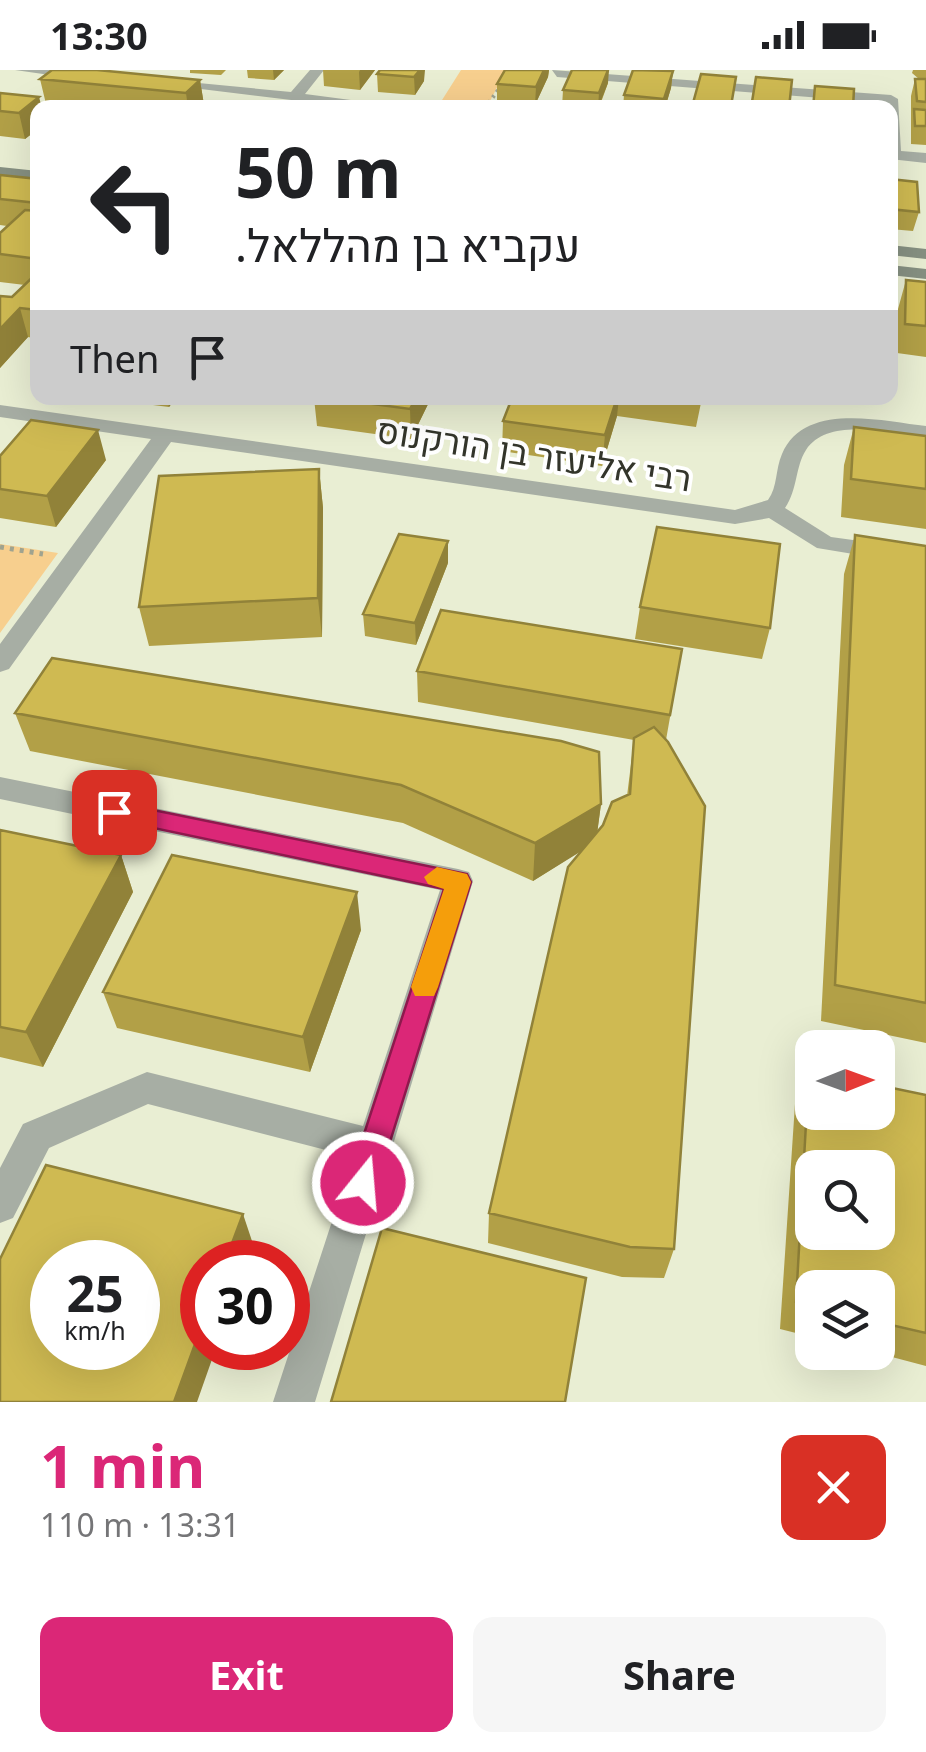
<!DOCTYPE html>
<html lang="en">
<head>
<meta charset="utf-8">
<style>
  :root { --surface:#fff; --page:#f6f6f6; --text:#202124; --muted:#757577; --accent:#db2777 }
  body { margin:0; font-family:"Noto Sans",Heebo,sans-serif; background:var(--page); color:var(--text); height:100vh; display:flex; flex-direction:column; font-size:38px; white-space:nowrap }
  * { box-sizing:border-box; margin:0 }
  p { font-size:32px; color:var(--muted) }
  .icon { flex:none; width:55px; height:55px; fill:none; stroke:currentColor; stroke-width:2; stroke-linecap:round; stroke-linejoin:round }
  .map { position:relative; height:1332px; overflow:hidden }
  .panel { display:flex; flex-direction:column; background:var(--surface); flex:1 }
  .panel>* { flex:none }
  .banner { position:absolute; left:30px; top:30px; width:868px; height:305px; border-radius:20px; box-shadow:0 10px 40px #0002; background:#fff; color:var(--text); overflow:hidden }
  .needle { width:65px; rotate:89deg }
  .fabs { position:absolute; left:795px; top:960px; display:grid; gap:20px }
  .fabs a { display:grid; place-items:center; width:100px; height:100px; border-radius:20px; background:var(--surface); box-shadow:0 10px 40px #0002; font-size:50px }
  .speed { position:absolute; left:30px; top:1170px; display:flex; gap:20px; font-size:50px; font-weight:700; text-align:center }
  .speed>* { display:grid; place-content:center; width:130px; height:130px; border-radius:50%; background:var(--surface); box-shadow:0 10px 40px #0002; line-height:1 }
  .speed small { font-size:25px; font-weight:400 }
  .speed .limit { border:15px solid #d22; background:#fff; color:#111 }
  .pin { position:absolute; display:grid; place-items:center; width:85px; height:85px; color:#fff; margin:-42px; border-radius:20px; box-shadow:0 5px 15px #0006 }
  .me { position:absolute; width:110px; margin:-55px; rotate:17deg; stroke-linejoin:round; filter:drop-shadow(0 0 8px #0008) }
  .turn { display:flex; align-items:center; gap:35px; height:210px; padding:0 40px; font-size:45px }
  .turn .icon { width:130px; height:130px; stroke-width:2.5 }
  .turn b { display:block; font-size:70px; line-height:85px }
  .then { display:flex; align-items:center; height:95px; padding:0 40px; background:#0003; gap:20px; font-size:38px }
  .round { display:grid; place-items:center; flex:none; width:105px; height:105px; border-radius:20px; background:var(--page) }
  .head { display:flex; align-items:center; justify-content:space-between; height:170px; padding:0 40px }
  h1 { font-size:60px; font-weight:700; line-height:75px; color:var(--accent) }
  .cta { display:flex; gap:20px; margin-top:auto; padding:20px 40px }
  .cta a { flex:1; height:115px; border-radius:20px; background:var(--accent); color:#fff; font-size:40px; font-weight:700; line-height:115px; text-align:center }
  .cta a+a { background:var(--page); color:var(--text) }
  .status { display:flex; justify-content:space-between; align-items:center; height:70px; padding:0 50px; background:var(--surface); direction:ltr }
  .status svg { height:28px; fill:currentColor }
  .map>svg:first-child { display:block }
</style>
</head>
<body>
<div class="status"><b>13:30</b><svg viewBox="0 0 49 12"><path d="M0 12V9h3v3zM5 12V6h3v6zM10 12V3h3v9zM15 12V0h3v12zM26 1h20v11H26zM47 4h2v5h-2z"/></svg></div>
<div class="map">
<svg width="926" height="1332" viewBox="0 0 926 1332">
  <rect width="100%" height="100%" fill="#e9eed3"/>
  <path fill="#f7cf8e" d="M461 0H506L487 37 437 38Z
    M0 474 58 483 0 563Z"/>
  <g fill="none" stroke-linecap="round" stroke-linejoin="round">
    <path stroke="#9fa38f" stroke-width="4" stroke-dasharray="2.5 4" stroke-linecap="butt" d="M485 38 499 19"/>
    <path stroke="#9fa38f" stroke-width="5" stroke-dasharray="4 6" stroke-linecap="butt" d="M0 477 43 484"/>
    <path fill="#a7aea4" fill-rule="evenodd" d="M15 0H66L92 6 85 10Z
      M310 0H324L305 24 412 38H357L160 14 167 10 291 22Z
      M552 0 891 25 898 29 901 81 926 83V93L890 89V38H884V33L557 7Z
      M0 335 735 440 768 430C778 416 775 400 782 384 804 331 882 351 926 356V368C893 365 829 345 806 380 795 397 798 419 785 438L831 467 926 480V496L817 478 769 448 735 454 171 372 9 599 0 602V574L151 369 0 347Z
      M0 707 458 799 469 802 473 811 315 1332H273L353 1087 148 1034 49 1078 13 1148 0 1153V1098L23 1054 147 1002 363 1056 440 820 0 729Z"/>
    <path fill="#869082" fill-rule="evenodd" d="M0 97 38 101V111L0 107Z
      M890 175 926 179V189L890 185Z
      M890 195 926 199V209L890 205Z"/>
  </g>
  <path fill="#b2a047" d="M190 0H226L221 5 190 3Z
    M247 0H284L274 10 248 8Z
    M323 0H375L360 20 324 16Z
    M505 0H549L548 7 535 35 497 31V14Z
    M913 0H926V75L911 74V26L915 9H919L912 3Z
    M673 1 671 18 665 38H623L624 25Z
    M424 2V11L415 25 378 22 377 4Z
    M736 7 731 38H693V33Z
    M40 9 200 10 204 35 201 38H80L46 34Z
    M608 13 599 38 562 37 563 20Z
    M0 23 38 38V59L25 69 0 66Z
    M0 105 38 109V269L28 267 0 298V226L12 227 25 215 0 212V163L7 156 0 155Z
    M890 109 919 142 913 161 890 159Z
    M906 210 926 212V287L897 283 898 239Z
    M97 328H176L169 337Z
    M314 328H431L411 369 317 356Z
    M512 328H702L696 357 617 346 602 396 502 381 503 351Z
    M854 357 926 366V459L841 447 844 395Z
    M0 386 106 390 56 457 0 448Z
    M319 399 323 438 322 567 149 576 139 537Z
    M855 465 926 476V973L821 951 844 504Z
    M448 493 416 575 365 566 363 544Z
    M640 537 770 558 762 589 635 569Z
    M682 579 666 670 674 1179 664 1208 622 1207 488 1173 489 1143 582 780 533 811 403 753 30 681 15 643 601 734 597 763 627 726 634 670 418 632 417 601Z
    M0 760 121 785 133 822 43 997 0 987Z
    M361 860 310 1002 117 958 103 922Z
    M809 1000 926 1025V1296L873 1282H878V1218H812V1267L780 1259 795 1034Z"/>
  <path fill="#918239" d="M273 0H284L274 10Z
    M360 0H375L360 20 359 2Z
    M420 0H425L424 11 415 25 414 7Z
    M544 0H549L548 7 535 35 536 17Z
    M608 0H609L608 13 598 38 599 23Z
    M673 1 671 18 665 38H663L664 29Z
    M200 10 204 35 201 38H188L186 23Z
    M39 27 42 38H38V59L25 69 19 43Z
    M20 238 28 267 0 298V259Z
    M167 328H176L169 337Z
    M416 328H431L411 369 410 339Z
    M617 328H619L617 346 602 396 605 365Z
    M98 360 106 390 56 457 47 426Z
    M319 399 323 438 322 567 318 528Z
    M448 471V493L416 575 415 553Z
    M601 734 596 772 533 811 535 773Z
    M121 785 133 822 43 997 26 962Z
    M357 822 361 860 310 1002 303 967Z
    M243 1144 253 1174 246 1192H225Z
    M202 1255V1278H216L197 1332H174Z"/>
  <path fill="#cfba52" stroke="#918239" stroke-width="2.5" fill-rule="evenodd" d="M52 0H97L200 10 186 23 40 9Z
    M380 0H420L414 7 377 4Z
    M505 0H544L536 17 497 14Z
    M572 0H608L599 23 563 20Z
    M633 0 673 1 664 29 624 25Z
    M701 4 736 7 731 36 693 33Z
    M756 7 792 10 789 38H751Z
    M915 9H926V32L917 31Z
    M815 16 854 19 853 38H813Z
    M0 23 39 27 19 43 0 41Z
    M355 32 391 35 389 38H350Z
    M127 35 152 38H124Z
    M914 39 926 40V56H915Z
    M0 105 38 109V133L0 129Z
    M890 109 917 112 919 142 890 139Z
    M25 140 38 141V189L0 184V163Z
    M38 202V240L20 238 0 259V226L12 227Z
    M906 210 926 212V256L905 254Z
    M328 328H416L410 339Z
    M512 328H617L605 365 503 351Z
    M31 350 98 360 47 426 0 419V386Z
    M854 357 926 366V419L851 409Z
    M319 399 318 528 139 537 159 406Z
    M657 457 780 474 770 558 640 537Z
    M399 464 448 471 415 553 363 544Z
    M855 465 926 476V933L835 915Z
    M441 540 682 579 670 645 417 601Z
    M52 588 561 671 599 682 601 734 535 773 401 715 15 643Z
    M654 657 668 672 705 736 674 1179 630 1177 489 1143 568 797 603 755 612 732 630 724 634 668Z
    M0 760 121 785 26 962 0 957Z
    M172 785 357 822 303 967 103 922Z
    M809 1000 812 1001V1042H878V1015L926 1025V1263L878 1252V1218H812V1236L796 1232ZM812 1098H878V1162H812Z
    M46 1095 243 1144 225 1192H202V1255L174 1332H0V1189ZM52 1192H138V1278H52Z
    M382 1158 586 1208 565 1332H331Z"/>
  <path fill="#db2777" stroke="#8e194d" stroke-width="2.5" d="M114 732 467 804 471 812 374 1123 363 1128 353 1123 348 1113 444 819 106 748 102 742 106 735Z"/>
  <path fill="#f59e0b" d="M437 797 467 804 471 812 438 917 434 926H415L411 917 444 819 428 814 424 807Z"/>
  <g text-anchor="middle" stroke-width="8" stroke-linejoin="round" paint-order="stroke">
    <g font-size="35" fill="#33352b" stroke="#fff">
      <text transform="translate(534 385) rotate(9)" y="12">רבי אליעזר בן הורקנוס</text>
    </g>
  </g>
</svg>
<div class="fabs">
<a><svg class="needle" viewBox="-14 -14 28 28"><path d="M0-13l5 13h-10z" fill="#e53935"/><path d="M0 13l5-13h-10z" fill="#757577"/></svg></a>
<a><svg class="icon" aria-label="search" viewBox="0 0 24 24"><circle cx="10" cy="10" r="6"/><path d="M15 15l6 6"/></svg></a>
<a><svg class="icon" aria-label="layers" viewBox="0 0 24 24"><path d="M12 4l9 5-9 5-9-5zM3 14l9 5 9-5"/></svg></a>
</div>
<div class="speed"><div>25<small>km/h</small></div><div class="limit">30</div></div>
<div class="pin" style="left:114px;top:742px;background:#d93025"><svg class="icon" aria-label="arrive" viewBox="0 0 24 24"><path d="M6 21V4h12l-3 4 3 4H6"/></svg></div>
<svg class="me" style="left:363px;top:1113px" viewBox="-20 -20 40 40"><circle r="17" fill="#db2777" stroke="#fff" stroke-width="3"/><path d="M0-11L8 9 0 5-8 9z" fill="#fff"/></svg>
<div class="banner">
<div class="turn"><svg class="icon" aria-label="left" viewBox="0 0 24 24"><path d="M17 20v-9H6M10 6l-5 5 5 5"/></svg><div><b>50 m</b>.עקביא בן מהללאל</div></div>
<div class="then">Then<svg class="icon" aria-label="arrive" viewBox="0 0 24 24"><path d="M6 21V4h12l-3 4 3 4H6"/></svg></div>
</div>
</div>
<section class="panel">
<div class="head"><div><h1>1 min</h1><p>110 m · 13:31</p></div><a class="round" style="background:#d93025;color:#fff"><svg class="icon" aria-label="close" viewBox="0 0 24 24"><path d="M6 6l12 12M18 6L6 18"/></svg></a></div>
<div class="cta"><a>Exit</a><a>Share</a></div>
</section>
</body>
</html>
